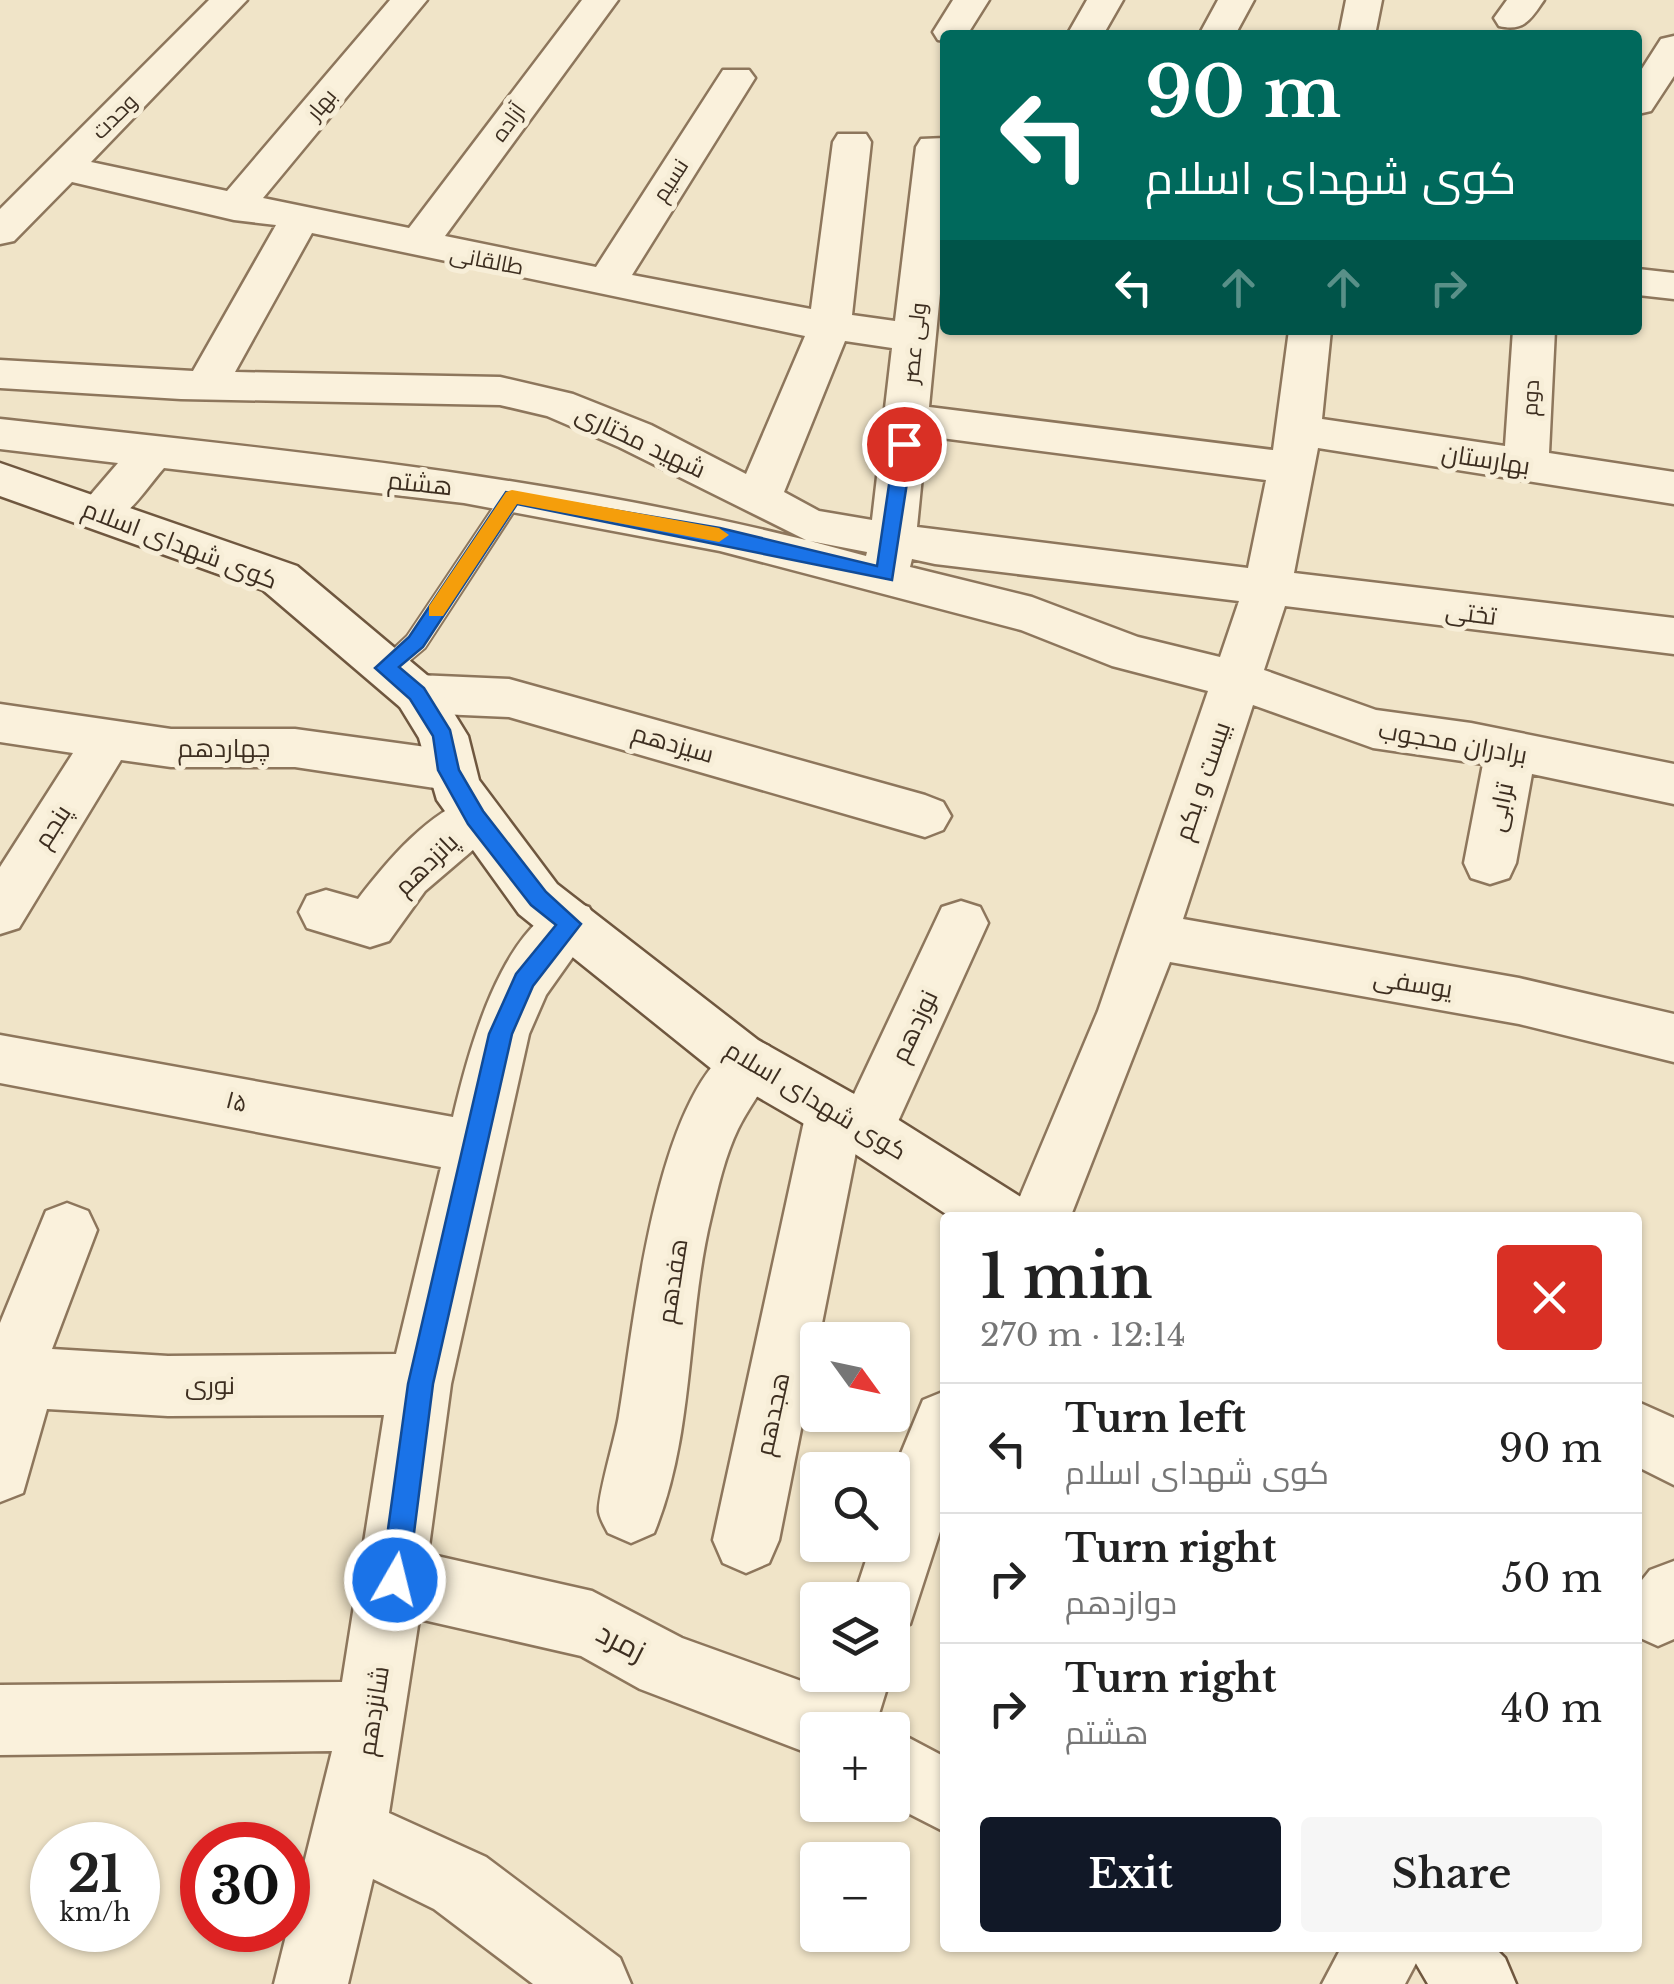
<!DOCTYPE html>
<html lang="en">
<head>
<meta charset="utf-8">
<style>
  :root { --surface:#fff; --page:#f6f6f6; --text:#222; --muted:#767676; --line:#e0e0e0; --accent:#111827 }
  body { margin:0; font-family:"Libre Baskerville",Cairo,serif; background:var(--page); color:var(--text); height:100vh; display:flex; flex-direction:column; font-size:38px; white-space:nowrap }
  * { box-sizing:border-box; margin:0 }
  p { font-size:32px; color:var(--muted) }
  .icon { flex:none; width:55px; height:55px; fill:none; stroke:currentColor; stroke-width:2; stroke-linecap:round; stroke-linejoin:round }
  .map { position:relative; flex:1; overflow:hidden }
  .drawer { position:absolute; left:940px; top:1212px; width:702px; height:740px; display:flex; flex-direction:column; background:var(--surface); border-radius:10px; box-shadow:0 2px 8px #0004 }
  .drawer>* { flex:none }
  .banner { position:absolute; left:940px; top:30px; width:702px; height:305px; border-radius:10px; box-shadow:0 2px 8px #0004; background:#00695c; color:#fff; overflow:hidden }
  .needle { width:65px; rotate:123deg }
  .buttons { position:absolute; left:800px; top:1322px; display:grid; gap:20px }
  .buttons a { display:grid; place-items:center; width:110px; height:110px; border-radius:10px; background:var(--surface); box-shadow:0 2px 8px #0004; font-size:50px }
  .speed { position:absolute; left:30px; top:1822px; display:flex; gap:20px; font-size:50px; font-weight:700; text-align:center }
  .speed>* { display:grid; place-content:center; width:130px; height:130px; border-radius:50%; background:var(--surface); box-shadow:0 2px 8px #0004; line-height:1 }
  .speed small { font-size:25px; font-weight:400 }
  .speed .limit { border:15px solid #d22; background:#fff; color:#111 }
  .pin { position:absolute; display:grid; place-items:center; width:85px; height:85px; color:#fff; margin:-42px; border:5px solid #fff; border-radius:50%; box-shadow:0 2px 10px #0007 }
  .me { position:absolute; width:110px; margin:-55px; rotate:8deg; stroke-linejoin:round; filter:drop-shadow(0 0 8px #0008) }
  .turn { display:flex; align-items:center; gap:35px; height:210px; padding:0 40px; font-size:45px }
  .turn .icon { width:130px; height:130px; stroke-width:2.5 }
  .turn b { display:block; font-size:70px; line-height:85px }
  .lanes { display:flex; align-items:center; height:95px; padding:0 40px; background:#0003; justify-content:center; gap:50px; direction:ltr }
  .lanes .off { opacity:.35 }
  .round { display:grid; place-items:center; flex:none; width:105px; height:105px; border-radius:10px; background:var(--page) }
  .summary { display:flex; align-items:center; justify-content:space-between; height:170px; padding:0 40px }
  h1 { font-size:60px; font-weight:600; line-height:75px }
  .button { display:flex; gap:20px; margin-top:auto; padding:20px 40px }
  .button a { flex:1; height:115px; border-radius:10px; background:var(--accent); color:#fff; font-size:40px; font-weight:600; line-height:115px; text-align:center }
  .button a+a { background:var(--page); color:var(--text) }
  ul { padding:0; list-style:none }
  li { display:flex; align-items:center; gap:30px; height:130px; padding:0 40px; border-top:2px solid var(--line) }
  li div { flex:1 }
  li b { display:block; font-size:38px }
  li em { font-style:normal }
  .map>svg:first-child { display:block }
</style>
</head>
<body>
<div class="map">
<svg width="1674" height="1984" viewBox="0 0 1674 1984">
  <rect width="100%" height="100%" fill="#f0e4c8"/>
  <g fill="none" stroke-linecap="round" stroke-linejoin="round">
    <defs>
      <path id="lane" d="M513 488 524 496 425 648 394 674H376L373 668 407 636 505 490Z"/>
      <path id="street" d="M209 0H247L91 162 227 191 390 0H427L263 198 409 228 582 0H618L445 236 596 267 723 70H749L755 78 632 275 811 309 833 142 838 134H866L871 142 852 315 895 321 916 147 921 139 945 138V242L929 407 1273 450 1289 330H1331L1322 419 1505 446 1513 330H1555L1549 453 1674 472V504L1318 448 1294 573 1674 618V654L1285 606 1264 670 1376 710 1471 723 1674 764V804L1532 774 1516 863 1509 878 1490 884 1471 878 1464 863 1483 764 1373 748 1253 705 1183 919 1519 978 1674 1014V1062L1519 1024 1170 962 1070 1218H1011L1098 1011 1208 691 1112 666 1021 630 720 551 464 503 164 468C141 494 120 535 82 524L75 513 118 463 0 449V419C271 449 542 474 806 540L619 447 547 416 500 405 181 399 0 388V360L193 371 276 225 234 220 72 182 14 241 0 244V209ZM312 233 805 336 746 474 651 425 573 394 500 377 235 372ZM845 341 892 348 872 520 819 511 784 492ZM926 436 1266 480 1248 568 917 527ZM810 541 867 552 866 556ZM912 559 935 564 1239 601 1220 657 1138 637 1032 597 910 567Z
        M953 0H989L967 35H945V41L938 40 933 32Z
        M1087 0H1123L1103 35H1067Z
        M1218 0H1254L1235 35H1199Z
        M1346 0H1382L1375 35H1339Z
        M1507 0H1544C1531 19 1524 32 1499 26L1494 18Z
        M1674 36V76L1651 111 1638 114V75L1661 39Z
        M1638 269 1674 273V299L1638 295Z
        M417 675 509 679 925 795 943 802 951 816 943 830 925 837 509 717 417 713 400 707 392 694 400 681Z
        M0 704 171 729H295L448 750 466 756 473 770 466 784 448 790 295 767H171L121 760 19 928 0 934V867L73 753 0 742Z
        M476 796 494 802 502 817 494 832 425 891 389 941 370 947 307 928 299 912 307 896 326 890 358 899C388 860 428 812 476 796Z
        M570 901 589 907 597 923 546 995 529 1034 451 1384 428 1554 592 1591 682 1638 818 1687 823 1675H891L874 1730H818V1757L640 1689 581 1656 419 1619 389 1813 486 1857 620 1958 631 1984H533L434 1909 373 1879 348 1984H274L332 1751 0 1755V1685L342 1682 384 1415 168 1416 47 1409 23 1493 0 1502V1323L46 1211 67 1203 88 1211 97 1230 52 1349 168 1356 396 1354 441 1167 0 1083V1035L453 1117C468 1053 501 925 570 901Z
        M961 901 980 907 988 923 886 1148 866 1156 856 1152 779 1540 769 1563 746 1573 723 1563 713 1540 806 1112 815 1094 835 1087 854 1094 942 907Z
        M749 1038 769 1046 777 1063C766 1086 749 1106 738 1129 725 1156 718 1187 711 1217 686 1320 695 1434 654 1533L631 1543 608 1533C605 1527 600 1519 599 1512 597 1497 616 1436 619 1415 634 1328 656 1072 749 1038Z
        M945 1391V1516L910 1624 892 1631V1600H853L871 1545H892V1475L923 1400Z
        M1638 1402 1674 1418V1485L1638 1467Z
        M1674 1561V1639L1658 1646 1638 1637V1585L1650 1570Z
        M892 1729 945 1757V1832L892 1805Z
        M1341 1948H1424L1405 1984H1322Z"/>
      <path id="secondary" d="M0 463 297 566 434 681 468 736 479 780 557 884 758 1040 886 1112 1024 1199 1032 1218H952L846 1148 718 1074 519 914 437 800 419 738 400 707 263 590 0 496Z
        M1407 1948H1495L1505 1958 1516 1984H1428Z"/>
    </defs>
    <use href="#lane" stroke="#8d765c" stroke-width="4"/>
    <use href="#street" stroke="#8d765c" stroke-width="5"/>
    <use href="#secondary" stroke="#6f573f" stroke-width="5"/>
    <use href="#lane" fill="#faf1dc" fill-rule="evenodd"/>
    <use href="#street" fill="#faf1dc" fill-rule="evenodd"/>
    <use href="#secondary" fill="#faf1dc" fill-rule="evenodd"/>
  </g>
  <path fill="#1a73e8" stroke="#114b97" stroke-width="2.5" d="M904 438 913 444 892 580 517 504 423 647 399 667 424 688 450 730 459 770 483 811 546 892 581 924 533 986 512 1034 433 1384 408 1580 404 1589 395 1593 385 1589 381 1580 408 1384 489 1034 516 974 556 925 531 905 468 824 438 770 433 736 410 699 375 668 409 637 506 492 720 528 877 566 895 444Z"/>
  <path fill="#f59e0b" d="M512 490 719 528 729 535 719 542 517 504 443 616H429V606L506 492Z"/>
  <g text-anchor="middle" stroke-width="10" stroke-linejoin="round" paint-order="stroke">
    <g font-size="22" fill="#3d2e20" stroke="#f7eed8">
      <text transform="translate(321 104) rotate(-50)" y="8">بهار</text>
      <text transform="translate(114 116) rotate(-45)" y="8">وحدت</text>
      <text transform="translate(508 122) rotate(-54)" y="8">آزاده</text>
      <text transform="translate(670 180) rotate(-57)" y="8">نسیم</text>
      <text transform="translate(487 260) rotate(11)" y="8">طالقانی</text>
      <text transform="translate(914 343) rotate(-84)" y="8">ولی عصر</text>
      <text transform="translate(1530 398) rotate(-87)" y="8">دوم</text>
    </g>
    <g font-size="25" fill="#3d2e20" stroke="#f7eed8">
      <text transform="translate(641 441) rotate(25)" y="9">شهید مختاری</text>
      <text transform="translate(1486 459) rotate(9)" y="9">بهارستان</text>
      <text transform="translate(420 483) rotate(6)" y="9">هشتم</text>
      <text transform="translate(180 544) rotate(21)" y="9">کوی شهدای اسلام</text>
      <text transform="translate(1471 613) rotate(7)" y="9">تختی</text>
      <text transform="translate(1453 742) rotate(10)" y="9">برادران محجوب</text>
      <text transform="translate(673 743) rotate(16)" y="9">سیزدهم</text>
      <text x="224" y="757">چهاردهم</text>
      <text transform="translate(1202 781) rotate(-71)" y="9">بیست و یکم</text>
      <text transform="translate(1500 807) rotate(-79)" y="9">ترابی</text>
      <text transform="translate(52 826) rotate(-57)" y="9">پنجم</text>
      <text transform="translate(426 864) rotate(-44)" y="9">پانزدهم</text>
      <text transform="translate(1413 983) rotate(9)" y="9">یوسفی</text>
      <text transform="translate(914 1026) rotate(-65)" y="9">نوزدهم</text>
      <text transform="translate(816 1100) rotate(31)" y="9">کوی شهدای اسلام</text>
      <text transform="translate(237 1101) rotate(15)" y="9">۱۵</text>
      <text transform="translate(672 1281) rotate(-81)" y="9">هفدهم</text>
      <text x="210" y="1394">نوری</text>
      <text transform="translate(772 1414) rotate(-78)" y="9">هجدهم</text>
      <text transform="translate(373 1711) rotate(-81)" y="9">شانزدهم</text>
    </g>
    <g font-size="30" fill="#3d2e20" stroke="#f7eed8">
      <text transform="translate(621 1642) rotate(27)" y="10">زمرد</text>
    </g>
  </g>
</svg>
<div class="buttons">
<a><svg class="needle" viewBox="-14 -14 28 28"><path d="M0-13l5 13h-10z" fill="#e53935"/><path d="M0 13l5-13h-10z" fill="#767676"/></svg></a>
<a><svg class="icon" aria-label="search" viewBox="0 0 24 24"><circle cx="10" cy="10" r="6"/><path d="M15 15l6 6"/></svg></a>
<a><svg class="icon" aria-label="layers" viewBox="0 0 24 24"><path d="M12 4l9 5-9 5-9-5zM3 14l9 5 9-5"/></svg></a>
<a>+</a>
<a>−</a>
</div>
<div class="speed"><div>21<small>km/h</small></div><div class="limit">30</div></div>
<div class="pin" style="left:904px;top:444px;background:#d93025"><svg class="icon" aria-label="arrive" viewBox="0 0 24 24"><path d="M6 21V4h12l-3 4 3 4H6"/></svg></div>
<svg class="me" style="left:395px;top:1580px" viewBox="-20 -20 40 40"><circle r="17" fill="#1a73e8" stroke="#fff" stroke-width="3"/><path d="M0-11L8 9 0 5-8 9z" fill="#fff"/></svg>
<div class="banner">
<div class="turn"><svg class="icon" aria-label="left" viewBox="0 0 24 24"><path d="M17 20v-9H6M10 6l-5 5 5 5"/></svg><div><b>90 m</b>کوی شهدای اسلام</div></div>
<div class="lanes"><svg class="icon" aria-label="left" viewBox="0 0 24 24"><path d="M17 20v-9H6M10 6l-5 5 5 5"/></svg><svg class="icon off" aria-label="ahead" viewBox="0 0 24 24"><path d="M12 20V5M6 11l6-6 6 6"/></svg><svg class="icon off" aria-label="ahead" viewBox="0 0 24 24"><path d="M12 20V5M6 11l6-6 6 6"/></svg><svg class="icon off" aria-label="right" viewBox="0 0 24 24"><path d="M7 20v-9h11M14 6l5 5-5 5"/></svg></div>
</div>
<section class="drawer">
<div class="summary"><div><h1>1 min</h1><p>270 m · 12:14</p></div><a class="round" style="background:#d93025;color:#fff"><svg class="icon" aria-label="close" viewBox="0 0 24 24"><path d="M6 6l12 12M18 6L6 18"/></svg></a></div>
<ul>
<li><svg class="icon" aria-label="left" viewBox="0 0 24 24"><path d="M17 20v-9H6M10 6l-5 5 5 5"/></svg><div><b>Turn left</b><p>کوی شهدای اسلام</p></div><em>90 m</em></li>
<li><svg class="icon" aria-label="right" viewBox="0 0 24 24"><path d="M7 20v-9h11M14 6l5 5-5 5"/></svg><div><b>Turn right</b><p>دوازدهم</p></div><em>50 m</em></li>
<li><svg class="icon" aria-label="right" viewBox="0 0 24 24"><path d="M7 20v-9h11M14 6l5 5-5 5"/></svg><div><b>Turn right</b><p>هشتم</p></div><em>40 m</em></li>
</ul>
<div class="button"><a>Exit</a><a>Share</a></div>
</section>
</div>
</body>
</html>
